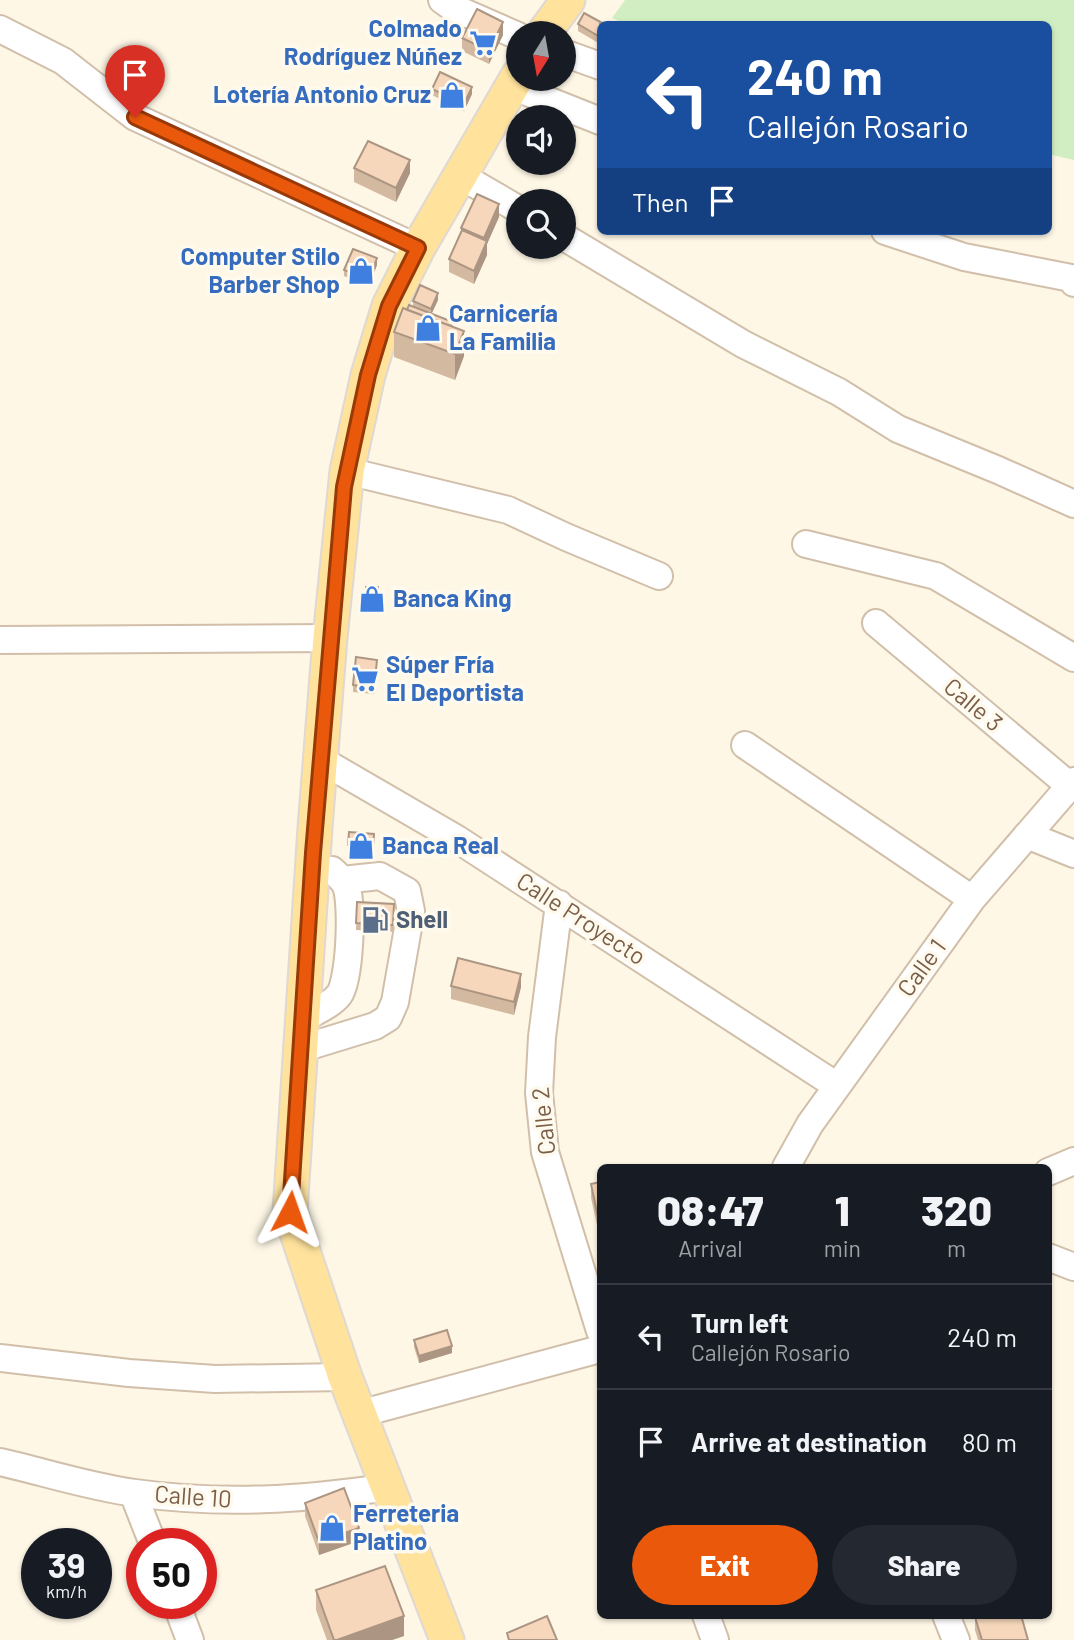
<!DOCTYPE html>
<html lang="en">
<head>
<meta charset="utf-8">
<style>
  :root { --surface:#171b24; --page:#242831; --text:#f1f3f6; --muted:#9ea1a6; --line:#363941; --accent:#ea580c }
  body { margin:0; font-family:Barlow,sans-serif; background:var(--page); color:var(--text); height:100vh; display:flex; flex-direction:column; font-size:26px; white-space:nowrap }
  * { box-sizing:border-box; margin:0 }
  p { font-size:23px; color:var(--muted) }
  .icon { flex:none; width:38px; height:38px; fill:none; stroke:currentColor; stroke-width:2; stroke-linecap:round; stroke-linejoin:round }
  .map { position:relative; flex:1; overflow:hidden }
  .details { position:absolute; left:597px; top:1164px; width:455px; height:455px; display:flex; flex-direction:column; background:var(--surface); border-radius:10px; box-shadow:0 2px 5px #0004 }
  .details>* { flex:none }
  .guide { position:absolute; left:597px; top:21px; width:455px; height:214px; border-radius:10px; box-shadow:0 2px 5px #0004; background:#1a4fa0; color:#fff; overflow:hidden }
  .needle { width:46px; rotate:191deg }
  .controls { position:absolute; left:506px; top:21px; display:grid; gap:14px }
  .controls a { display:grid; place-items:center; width:70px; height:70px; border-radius:50%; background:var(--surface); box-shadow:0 2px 5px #0004; font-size:35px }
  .speed { position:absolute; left:21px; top:1528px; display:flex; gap:14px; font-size:35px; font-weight:700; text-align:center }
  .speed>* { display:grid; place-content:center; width:91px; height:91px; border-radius:50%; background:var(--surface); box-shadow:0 2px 5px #0004; line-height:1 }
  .speed small { font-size:18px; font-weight:400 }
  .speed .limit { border:10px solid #d22; background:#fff; color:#111 }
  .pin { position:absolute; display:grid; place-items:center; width:60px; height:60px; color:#fff; margin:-72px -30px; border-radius:50% 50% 50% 0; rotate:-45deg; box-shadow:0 0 7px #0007 }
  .pin .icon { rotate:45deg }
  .me { position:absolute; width:77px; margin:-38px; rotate:4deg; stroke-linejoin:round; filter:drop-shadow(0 0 5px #0008) }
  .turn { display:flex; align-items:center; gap:24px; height:147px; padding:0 35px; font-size:32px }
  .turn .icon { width:91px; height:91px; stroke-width:2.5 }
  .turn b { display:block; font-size:49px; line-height:60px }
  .then { display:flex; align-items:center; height:66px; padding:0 35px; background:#0003; gap:14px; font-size:26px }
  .eta { display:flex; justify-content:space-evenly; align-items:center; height:119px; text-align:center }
  .eta b { font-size:42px; font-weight:800; line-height:49px }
  .cta { display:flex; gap:14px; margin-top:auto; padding:14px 35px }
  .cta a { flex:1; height:80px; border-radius:42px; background:var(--accent); color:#fff; font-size:28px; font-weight:800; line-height:80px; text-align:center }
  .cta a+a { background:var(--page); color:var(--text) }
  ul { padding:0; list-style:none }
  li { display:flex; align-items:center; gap:21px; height:105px; padding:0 35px; border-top:2px solid var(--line) }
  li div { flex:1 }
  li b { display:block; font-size:26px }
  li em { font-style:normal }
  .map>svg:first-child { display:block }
</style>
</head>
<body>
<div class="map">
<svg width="1074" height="1640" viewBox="0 0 1074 1640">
  <rect width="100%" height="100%" fill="#fef7e6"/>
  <path fill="#d1eec3" d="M625 0H1074V160L1048 154V24H626L612 18Z"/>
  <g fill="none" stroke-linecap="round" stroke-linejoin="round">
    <defs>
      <path id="minor" d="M442 0 452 7 518 36
        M0 29 63 61 135 117 418 248
        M564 53 600 66
        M512 86 600 121
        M461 176 518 209
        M885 231 964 257 1071 278 1074 283
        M564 237 743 344 839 392 898 429 998 470 1074 504
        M347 471 508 510 566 537 659 576
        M806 544 936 576 1074 658
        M876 623 1070 786
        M0 640 330 638
        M745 745 972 899
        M321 760 457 839 837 1086
        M1027 835 1074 854
        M559 904 542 1037 539 1093 545 1152 600 1331
        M302 1019C314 1012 330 1006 339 995 350 980 353 904 346 886 343 879 337 875 332 870
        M300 1049 375 1026 388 1018 395 1002 411 911 407 891 380 876 342 880
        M786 1167 810 1124 972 899 1074 781
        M1048 1172 1074 1161
        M1048 1257 1074 1267
        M0 1358 129 1373 215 1379 345 1377
        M359 1414 600 1349
        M0 1462C44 1472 90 1487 135 1493 223 1505 302 1500 389 1487
        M133 1493 153 1544
        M176 1603 190 1640
        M706 1615 715 1640
        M946 1615 956 1640"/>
      <path id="major" d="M544 33 568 0
        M447 1640 345 1377 290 1212 315 828 330 638 347 471 368 375 389 306 418 248 518 76"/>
    </defs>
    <use href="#minor" stroke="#d1bfaa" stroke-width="30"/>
    <use href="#major" stroke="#dfd8d3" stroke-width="37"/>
    <use href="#minor" stroke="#fff" stroke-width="26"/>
    <use href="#major" stroke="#ffe29c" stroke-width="33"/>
  </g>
  <path fill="#d4b9a1" d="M578 24H604L600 44 578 31Z
    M503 35 489 64 462 51V38Z
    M432 89 472 94 464 111 432 95Z
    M354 168 410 173 396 202 354 182Z
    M499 217 487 244V255L474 284 449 272V259L461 231V228Z
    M377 265 369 286 344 276V270Z
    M438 300 432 313 453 327 464 356 455 380 394 357V332L407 310 413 306V301Z
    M366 587H378V605H366Z
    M377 666 374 694 353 692V685Z
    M349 832 374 841 373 853 348 851Z
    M357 902 394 904 393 932 356 930Z
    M451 986 521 987 514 1015 451 999Z
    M600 1182 598 1230 591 1198V1184Z
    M414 1340 452 1353 419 1363 414 1347Z
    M305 1503 359 1541 319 1555 305 1516Z
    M316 1590 404 1636 392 1640H327L316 1610Z
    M975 1617 1028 1640H978L975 1630Z"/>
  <path fill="#ac9683" d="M503 22V35L489 64V51Z
    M472 87V94L464 111V104Z
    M410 160V173L396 202V188Z
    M499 204V217L487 244V255L474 284V271L484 248V238Z
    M377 258V265L369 286V279Z
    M438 293V300L431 315V309Z
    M464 331V356L455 380V354Z
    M521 974V987L514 1015V1002Z
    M600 1216V1230H598V1217Z
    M452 1346V1353L419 1363V1356Z
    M359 1528V1541L319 1555V1542Z
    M404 1616V1636L392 1640H337Z"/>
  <path fill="#f6d7bb" stroke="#ac9683" stroke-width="2" d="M477 9 503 22 489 51 462 38Z
    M584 13 604 24H600V37L578 24Z
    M440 72 472 87 464 104 432 89Z
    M368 141 410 160 396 188 354 168Z
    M477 194 499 204 484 238 461 228Z
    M462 230 487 241 474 271 449 259Z
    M353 249 377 258 369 279 344 270Z
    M420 285 438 293 431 309 413 301Z
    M409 305 453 322 451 326 407 310Z
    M403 308 464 331 455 354 394 332Z
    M366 587H378V598H366Z
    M356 657 377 660 374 688 353 685Z
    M349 832 374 834 373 847 348 845Z
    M357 902 394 904 393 925 356 923Z
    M458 958 521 974 514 1002 451 986Z
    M600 1182V1216L598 1217 591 1184Z
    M447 1330 452 1346 419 1356 414 1340Z
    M344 1488 359 1528 319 1542 305 1503Z
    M385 1566 404 1616 337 1640H334L316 1590Z
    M981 1615H1021L1028 1640H982L975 1617Z
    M547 1616 557 1640H509L507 1633Z"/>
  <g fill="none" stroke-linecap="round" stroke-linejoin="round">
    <defs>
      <path id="route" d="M135 117 418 248 389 306 368 375 344 487 313 853 290 1212"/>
    </defs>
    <use href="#route" stroke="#983908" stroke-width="18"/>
    <use href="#route" stroke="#ea580c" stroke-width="12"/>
  </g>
  <defs>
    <symbol id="supermarket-bare" viewBox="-9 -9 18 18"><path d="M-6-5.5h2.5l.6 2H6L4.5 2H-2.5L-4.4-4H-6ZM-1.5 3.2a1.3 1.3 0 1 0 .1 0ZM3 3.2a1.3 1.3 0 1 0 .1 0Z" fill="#3f7fe0" stroke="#fffaee" stroke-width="2.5" paint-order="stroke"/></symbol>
    <symbol id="shop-bare" viewBox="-9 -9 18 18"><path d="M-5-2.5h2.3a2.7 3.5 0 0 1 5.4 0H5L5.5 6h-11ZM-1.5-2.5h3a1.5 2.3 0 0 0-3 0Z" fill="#3f7fe0" stroke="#fffaee" stroke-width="2.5" paint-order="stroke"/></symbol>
    <symbol id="fuel-bare" viewBox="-9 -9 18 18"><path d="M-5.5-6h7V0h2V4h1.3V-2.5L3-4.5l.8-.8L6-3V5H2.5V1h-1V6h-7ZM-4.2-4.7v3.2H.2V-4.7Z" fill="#5c6f8a" stroke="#fffaee" stroke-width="2.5" paint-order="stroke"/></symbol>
  </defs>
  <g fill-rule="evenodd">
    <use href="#supermarket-bare" x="464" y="24" width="38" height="38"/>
    <use href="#shop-bare" x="433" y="76" width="38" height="38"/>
    <use href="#shop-bare" x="342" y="252" width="38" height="38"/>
    <use href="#shop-bare" x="409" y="309" width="38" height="38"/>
    <use href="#shop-bare" x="353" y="580" width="38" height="38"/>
    <use href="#supermarket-bare" x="346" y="660" width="38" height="38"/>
    <use href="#shop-bare" x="342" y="827" width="38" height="38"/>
    <use href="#fuel-bare" x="356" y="901" width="38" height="38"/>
    <use href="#shop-bare" x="313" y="1509" width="38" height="38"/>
  </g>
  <g text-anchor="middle" stroke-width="7" stroke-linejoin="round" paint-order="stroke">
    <g font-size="24" font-weight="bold" fill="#366cbe" stroke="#fffaee" text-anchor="start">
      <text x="462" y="37" text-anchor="end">Colmado<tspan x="462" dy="28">Rodríguez Núñez</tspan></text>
      <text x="431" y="103" text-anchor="end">Lotería Antonio Cruz</text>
      <text x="340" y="265" text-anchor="end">Computer Stilo<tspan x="340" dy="28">Barber Shop</tspan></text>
      <text x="449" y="322">Carnicería<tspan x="449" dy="28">La Familia</tspan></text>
      <text x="393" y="607">Banca King</text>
      <text x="386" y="673">Súper Fría<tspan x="386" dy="28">El Deportista</tspan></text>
      <text x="382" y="854">Banca Real</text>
      <text x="353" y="1522">Ferreteria<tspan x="353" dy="28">Platino</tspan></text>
    </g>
    <g font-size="24" fill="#7a5e48" stroke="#fffaee">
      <text transform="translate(973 705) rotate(40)" y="8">Calle 3</text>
      <text transform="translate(581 919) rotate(33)" y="8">Calle Proyecto</text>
      <text transform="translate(922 968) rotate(-54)" y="8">Calle 1</text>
      <text transform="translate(544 1121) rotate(-96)" y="8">Calle 2</text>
      <text transform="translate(193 1497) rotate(4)" y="8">Calle 10</text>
    </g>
    <g font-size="24" font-weight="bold" fill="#4e5e75" stroke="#fffaee" text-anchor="start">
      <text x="396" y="928">Shell</text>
    </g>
  </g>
</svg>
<div class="controls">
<a><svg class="needle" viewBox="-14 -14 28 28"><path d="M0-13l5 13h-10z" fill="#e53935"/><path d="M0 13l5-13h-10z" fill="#9ea1a6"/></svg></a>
<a><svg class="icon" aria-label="sound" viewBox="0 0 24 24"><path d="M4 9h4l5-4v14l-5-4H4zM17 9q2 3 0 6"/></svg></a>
<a><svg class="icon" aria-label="search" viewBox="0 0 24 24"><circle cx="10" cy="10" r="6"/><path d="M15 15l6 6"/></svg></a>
</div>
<div class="speed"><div>39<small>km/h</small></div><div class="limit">50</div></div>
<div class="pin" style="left:135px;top:117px;background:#d93025"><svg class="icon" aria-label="arrive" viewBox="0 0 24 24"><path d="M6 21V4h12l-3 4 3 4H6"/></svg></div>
<svg class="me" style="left:290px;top:1212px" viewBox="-20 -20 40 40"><path d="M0-17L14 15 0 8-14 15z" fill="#ea580c" stroke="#fff" stroke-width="4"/></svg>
<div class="guide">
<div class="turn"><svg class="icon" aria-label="left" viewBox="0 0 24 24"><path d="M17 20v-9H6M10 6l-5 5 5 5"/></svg><div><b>240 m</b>Callejón Rosario</div></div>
<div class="then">Then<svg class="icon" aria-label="arrive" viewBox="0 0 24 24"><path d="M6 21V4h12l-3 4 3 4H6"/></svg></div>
</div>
<section class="details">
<div class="eta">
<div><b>08:47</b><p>Arrival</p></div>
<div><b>1</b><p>min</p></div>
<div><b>320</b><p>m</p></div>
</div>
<ul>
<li><svg class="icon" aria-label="left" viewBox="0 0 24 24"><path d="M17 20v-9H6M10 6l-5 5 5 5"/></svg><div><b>Turn left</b><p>Callejón Rosario</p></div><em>240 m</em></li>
<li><svg class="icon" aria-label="arrive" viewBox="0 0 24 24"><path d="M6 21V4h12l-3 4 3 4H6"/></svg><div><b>Arrive at destination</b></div><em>80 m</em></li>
</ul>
<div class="cta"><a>Exit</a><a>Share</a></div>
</section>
</div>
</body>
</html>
